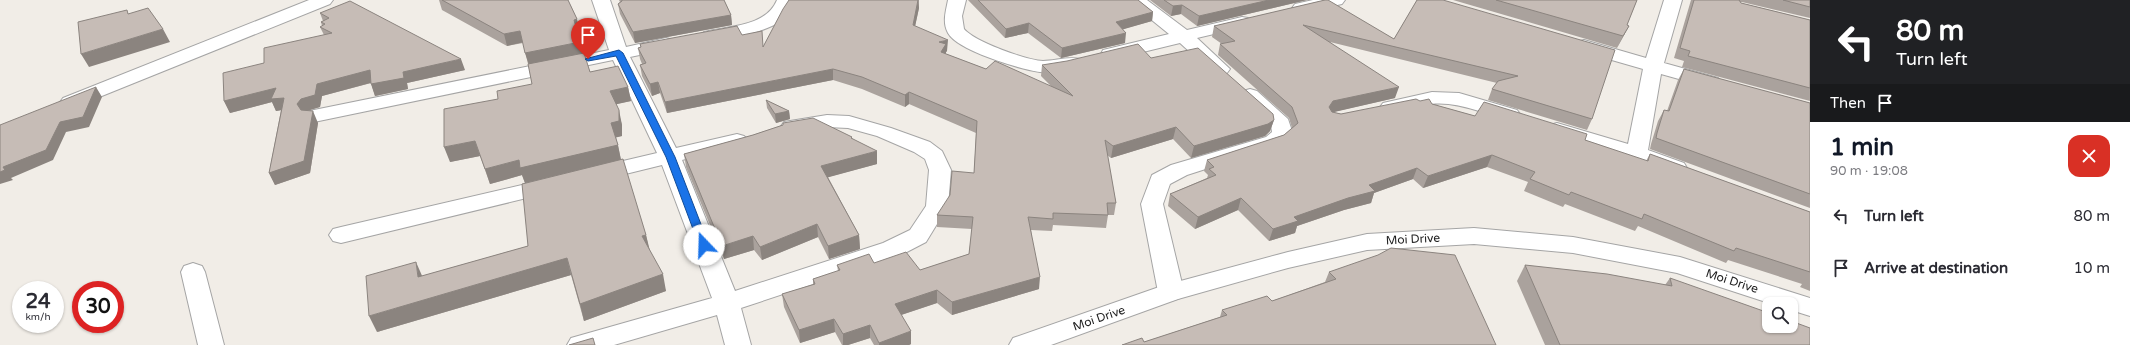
<!DOCTYPE html>
<html lang="en">
<head>
<meta charset="utf-8">
<style>
  :root { --surface:#fff; --page:#f7f7f7; --text:#2b2b33; --muted:#7c7c81; --accent:#111827 }
  body { margin:0; font-family:"Varela Round",sans-serif; background:var(--page); color:var(--text); height:100vh; display:flex; flex-direction:column; font-size:15px; white-space:nowrap }
  * { box-sizing:border-box; margin:0 }
  p { font-size:13px; color:var(--muted) }
  .icon { flex:none; width:22px; height:22px; fill:none; stroke:currentColor; stroke-width:2; stroke-linecap:round; stroke-linejoin:round }
  .map { position:relative; flex:1; overflow:hidden }
  .panel { display:flex; flex-direction:column; background:var(--surface); width:320px }
  .panel>* { flex:none }
  .hud { background:#202124; color:#fff; overflow:hidden }
  .controls { position:absolute; left:1762px; top:297px; display:grid; gap:8px }
  .controls a { display:grid; place-items:center; width:36px; height:36px; border-radius:8px; background:var(--surface); box-shadow:0 1px 3px #0004; font-size:20px }
  .speed { position:absolute; left:12px; top:281px; display:flex; gap:8px; font-size:20px; font-weight:700; text-align:center }
  .speed>* { display:grid; place-content:center; width:52px; height:52px; border-radius:50%; background:var(--surface); box-shadow:0 1px 3px #0004; line-height:1 }
  .speed small { font-size:10px; font-weight:400 }
  .speed .limit { border:6px solid #d22; background:#fff; color:#111 }
  .pin { position:absolute; display:grid; place-items:center; width:34px; height:34px; color:#fff; margin:-41px -17px; border-radius:50% 50% 50% 0; rotate:-45deg; box-shadow:0 0 4px #0007 }
  .pin .icon { rotate:45deg }
  .me { position:absolute; width:44px; margin:-22px; rotate:339deg; stroke-linejoin:round; filter:drop-shadow(0 0 3px #0008) }
  .turn { display:flex; align-items:center; gap:14px; height:84px; padding:0 20px; font-size:18px }
  .turn .icon { width:52px; height:52px; stroke-width:2.5 }
  .turn b { display:block; font-size:28px; line-height:34px }
  .then { display:flex; align-items:center; height:38px; padding:0 20px; background:#0003; gap:8px; font-size:15px }
  .round { display:grid; place-items:center; flex:none; width:42px; height:42px; border-radius:12px; background:var(--page) }
  .head { display:flex; align-items:center; justify-content:space-between; height:68px; padding:0 20px }
  h1 { font-size:24px; font-weight:700; line-height:30px; color:var(--accent) }
  ul { padding:0; list-style:none }
  li { display:flex; align-items:center; gap:12px; height:52px; padding:0 20px }
  li div { flex:1 }
  li b { display:block; font-size:15px }
  li em { font-style:normal }
  main { display:flex; flex:1; min-height:0 }
  .map>svg:first-child { display:block }
</style>
</head>
<body>
<main>
<div class="map">
<svg width="1810" height="345" viewBox="0 0 1810 345">
  <rect width="100%" height="100%" fill="#f1ede7"/>
  <g fill="none" stroke-linecap="round" stroke-linejoin="round">
    <defs>
      <path id="minor" d="M309 0H333L330 4 77 106 70 108 63 106 60 102 63 98Z
        M592 0H610L626 47 666 38 673 40 675 44 673 48 630 57 676 148 737 134 744 136 748 140 744 144 682 160 735 291 883 243 910 230 926 206 929 170 925 159 914 152 877 136 848 128 827 127 791 132 784 130 781 126 784 122 827 115 849 116 891 128 930 142 942 151 951 170 948 206 926 242 901 255 741 308 751 345H725L717 315 614 345H567L571 338 712 298 662 165 597 181 589 179 586 174 589 169 657 153 613 60 314 122 307 120 304 116 307 112 314 110 609 50Z
        M777 0H795C791 8 788 15 781 21 767 31 720 44 704 40L701 36 704 32C728 26 766 27 777 0Z
        M948 0H966L962 16 964 29C975 42 1026 60 1043 61 1055 61 1068 56 1080 59L1082 63 1080 67C1067 70 1053 73 1040 72 1020 69 958 51 948 33 942 22 946 11 948 0Z
        M1127 0H1147L1187 30 1242 17 1248 18 1251 22 1248 26 1197 38 1230 69 1227 73 1220 75 1213 73 1180 43 1110 60 1103 58 1101 54 1103 50 1169 34Z
        M1313 0H1345L1342 4 1301 13 1295 12 1292 8 1295 4Z
        M1664 0H1682L1664 63 1718 78 1721 82 1718 86 1711 88 1661 74 1648 150 1684 163 1687 168 1684 173 1676 175 1668 173 1629 158 1550 133 1547 129 1550 125 1557 123 1628 144 1643 69 1577 50 1575 46 1577 42 1584 40 1646 58Z
        M1250 89 1257 91 1288 119 1293 134 1280 145 1187 175 1170 184 1163 204 1184 292 1180 298 1171 301 1162 298 1158 292 1141 204 1152 175 1171 165 1266 137 1272 132 1271 125 1240 95 1243 91Z
        M1432 92 1459 93 1517 110 1520 114 1517 118 1510 120C1484 114 1458 101 1431 104 1415 106 1399 115 1383 111L1380 107 1383 103Z
        M552 178 560 180 563 185 560 190 341 243 333 241 329 235 333 229 341 227Z
        M193 263 202 266 205 272 224 345H198L181 272 184 266Z"/>
      <path id="tertiary" d="M1474 228 1573 237 1680 257 1810 298V316L1791 310V304H1772L1677 273 1573 253 1474 244 1367 250 1288 268 1178 299 1051 345H1009L1013 338 1162 286 1288 252 1367 234Z"/>
    </defs>
    <use href="#minor" stroke="#a5a5a5" stroke-width="2"/>
    <use href="#tertiary" stroke="#a5a5a5" stroke-width="2"/>
    <use href="#minor" fill="#fff" fill-rule="evenodd"/>
    <use href="#tertiary" fill="#fff" fill-rule="evenodd"/>
  </g>
  <path fill="#aaa29d" d="M439 0H568L577 19 579 31H577L583 53 590 72 628 87 631 101 616 104 622 125V136L616 137 621 160 646 235 649 249 666 291 584 321 571 275 377 332 422 276 528 246 525 183 522 175 490 184 480 156 450 162 498 99 532 84 528 64 523 43 507 46 442 10Z
    M619 0H724L731 15 732 25 635 43 620 14 618 4 620 2Z
    M789 0H919V8L915 26 947 51 946 52V54L986 69 1051 86 1041 76 1042 65 1151 58 1274 120 1270 131 1265 136 1191 158 1173 139 1111 158 1107 155 1116 203 1114 215H1108L1106 228 1053 225 1052 231 1031 230 1039 289 952 315 937 303 901 315 911 344 909 345H874L870 338 848 345H842L835 332 800 343 784 307 782 294 813 285V279L838 271 837 265 874 263 920 270 969 254 972 229 937 227V215L974 173 976 133 909 104 905 107 862 89 833 80 667 113 660 93 652 96 642 76 640 65 642 64 640 59 638 48 641 47 640 44 742 35 763 47Z
    M968 0H1138L1153 12 1152 21 1123 29 1125 43 1061 58 1028 33 1005 38Z
    M1150 0H1307L1197 26 1181 14 1171 16Z
    M1325 0 1394 39 1417 0 1592 119 1587 130 1488 100 1492 89 1497 83 1330 42 1395 98 1333 112 1341 114 1420 101 1432 104 1475 116 1585 140 1646 161 1650 154 1810 212V291L1800 287 1802 284 1728 260 1726 263 1638 226 1635 231 1565 204 1563 207 1524 191 1528 182 1487 167 1423 188 1413 179 1374 193 1371 203 1344 210 1297 226 1295 233 1269 241 1238 210 1195 229 1168 206 1170 194 1207 178 1208 175 1204 171 1207 160 1284 135 1292 128 1289 118 1218 55 1220 44H1222L1212 37 1214 26Z
    M1453 0H1637L1627 25 1629 26 1617 48Z
    M1691 0H1810V18L1742 2H1740L1741 3 1810 20V101L1682 67 1684 61 1674 58Z
    M320 13 465 70 407 83 408 89 375 96 371 83 322 96 320 107 308 110 318 123 310 173 275 185 269 173 281 110 276 111 272 102 230 113 224 101 264 63 324 35 320 27 322 26 321 22 323 21Z
    M1684 69 1810 103V208L1650 149 1651 144 1658 121 1664 110 1667 111 1678 80Z
    M766 100 789 111 790 119 776 123 767 108Z
    M783 123 852 137V138L877 164 828 177 859 235 860 249 829 259 818 237 762 260 754 250 724 259 686 167 684 154 753 135 783 125Z
    M1525 265 1665 285 1670 278 1810 345H1545L1517 281Z
    M1329 272 1496 345 1144 342 1220 317 1222 310 1272 301 1325 282Z"/>
  <path fill="#8b847f" d="M918 0 919 8 913 36V25Z
    M1269 0H1307L1197 26 1199 16Z
    M1182 5 1181 14 1171 16 1173 6Z
    M1153 12 1152 21 1114 32 1116 22Z
    M731 15 732 25 635 43 633 32Z
    M577 19 579 31 576 32 574 20Z
    M1029 23 1028 33 1005 38 1006 29Z
    M1629 26 1617 48 1623 36Z
    M163 29 170 42 89 67 81 54Z
    M520 31 524 42 507 46 504 34Z
    M1126 33 1125 43 1061 58 1062 48Z
    M948 40 947 51 946 52V56L941 64 939 42Z
    M580 42 583 54 529 65 525 53Z
    M461 59 465 70 407 83 408 89 375 96 371 84 403 72Z
    M833 69V80L667 113 665 102Z
    M370 70 374 82 322 96 320 107 307 111 302 116 297 104 301 99 317 84Z
    M658 82 660 93 652 96 650 84Z
    M96 87 102 97 89 127 66 132 53 160 11 178 13 180 0 184V172L3 167 60 122Z
    M628 87 631 101 613 105 610 91Z
    M1399 87 1395 98 1330 113 1329 107 1333 101Z
    M276 88 284 98 289 109 276 111 272 102 230 113 224 101Z
    M909 92V104L905 107V95Z
    M619 110 622 125V136L614 138 611 123Z
    M313 111 318 123 310 173 275 185 269 173Z
    M789 111 790 119 776 123 775 114Z
    M1274 120 1270 131 1265 136 1191 158 1194 146Z
    M1176 127 1173 139 1111 158 1113 146Z
    M475 141 480 156 450 162 444 147Z
    M618 145 621 160 525 183 522 175 490 184 485 169 519 160Z
    M877 151V164L822 179 821 166Z
    M1492 155 1487 167 1423 188 1428 176Z
    M1417 168 1413 179 1374 193 1371 203 1344 210 1297 226 1295 233 1269 241 1273 229 1294 217 1369 185Z
    M1241 198 1238 210 1195 229 1198 217Z
    M817 224 818 237 762 260 760 247Z
    M646 235 650 251 642 236Z
    M859 235 860 249 829 259 828 246Z
    M753 236 754 250 724 259 722 246Z
    M567 258 571 275 377 332 369 316Z
    M416 262 423 278 418 277Z
    M663 274 666 291 584 321 580 304Z
    M1040 277 1039 289 952 315V302Z
    M937 290V303L895 317V304Z
    M834 319 835 332 800 343 799 330Z
    M870 325V338L848 345H843V334Z
    M911 331V344L909 345H879V343Z"/>
  <path fill="#c6bcb6" stroke="#8b847f" d="M442 0H568L577 19 574 20 580 42 525 53 520 31 504 34Z
    M622 0H724L731 15 633 32 618 4 622 1Z
    M789 0H918L913 25 948 40 939 42 946 44 941 52 986 69 995 61 1073 96 1042 65 1067 61 1138 44 1151 58 1198 48 1273 114 1274 120 1268 124 1194 146 1176 127 1113 146 1105 140 1116 203H1107L1108 215 1053 213V219L1028 217 1040 277 952 302 937 290 895 304 911 331 879 343 870 325 843 334 834 319 799 330 782 294 815 284 813 279 840 270 837 265 869 254 874 263 906 252 920 270 969 254 973 217 937 215 950 195 952 171 974 173 977 121 909 92 905 95 862 77 833 69 665 102 658 82 650 84 640 65 646 63 638 48 641 47 640 44 737 26 742 35 762 31 763 47 783 9Z
    M978 0H1138L1153 12 1116 22 1126 33 1062 48 1029 23 1006 29Z
    M1164 0H1269L1199 16 1182 5 1173 6Z
    M1325 0H1328L1394 39 1417 0H1443L1615 50 1592 119 1492 89 1498 81 1518 76 1303 25 1399 87 1333 101 1329 107 1332 112 1341 114 1416 99 1420 101 1429 99 1432 104 1475 116 1484 102 1587 134 1585 140 1648 161 1650 154 1810 212V272L1736 248 1734 251 1644 214 1642 219 1571 192 1569 195 1530 179 1535 172 1492 155 1428 176 1417 168 1369 185 1375 191 1348 198 1294 217 1298 221 1273 229 1241 198 1198 217 1170 194 1216 175 1209 169 1214 167 1207 160 1284 135 1298 123 1292 107 1220 44 1235 41 1214 26Z
    M1496 0H1637L1627 25 1629 26 1623 36Z
    M1694 0H1739L1741 3 1810 20V88L1688 56 1690 51 1680 48Z
    M1783 0H1810V7Z
    M350 1 461 59 403 72 404 78 371 84 370 70 317 84 315 95 301 99 297 104 301 110 313 111 304 161 269 173 284 98 271 99 276 88 224 101 223 73 264 63V48L332 33 320 27 325 24 321 22 329 18 320 13Z
    M148 8 163 29 81 54 78 22 127 10 128 14Z
    M584 53 590 72 618 66 628 87 610 91 619 110V121L611 123 618 145 520 168 519 160 485 169 475 141 444 147V109L498 99 497 91 532 84 528 64Z
    M1684 69 1810 103V194L1656 138 1657 133 1664 110 1669 111Z
    M96 87 83 117 60 122 46 150 3 167 5 170 0 172V125Z
    M766 100 789 111 775 114Z
    M813 118 852 137 851 138 877 151 821 166 859 235 828 246 817 224 760 247 753 236 722 246 684 154 753 135 783 125V123Z
    M623 159 646 235 642 236 663 274 580 304 567 258 369 316 366 276 416 262 418 277 528 246 522 184Z
    M1391 248 1455 255 1496 345H1122L1142 338 1144 342 1227 315 1222 310 1267 296 1272 301 1336 279 1329 272 1378 255Z
    M1525 265 1607 274 1672 286 1670 278 1769 313V326H1791V321L1810 328V345H1560Z
    M593 338 595 345H569Z"/>
  <path fill="#1a73e8" stroke="#114b97" d="M619 50 623 53 675 157 709 245 708 247 704 248 699 245 666 157 616 56 588 61 585 59Z"/>
  <g text-anchor="middle" stroke-width="3" stroke-linejoin="round" paint-order="stroke">
    <g font-size="12" fill="#212121" stroke="#fff">
      <text transform="translate(1413 239) rotate(-3)" y="4">Moi Drive</text>
      <text transform="translate(1732 281) rotate(18)" y="4">Moi Drive</text>
      <text transform="translate(1099 318) rotate(-19)" y="4">Moi Drive</text>
    </g>
  </g>
</svg>
<div class="controls">
<a><svg class="icon" aria-label="search" viewBox="0 0 24 24"><circle cx="10" cy="10" r="6"/><path d="M15 15l6 6"/></svg></a>
</div>
<div class="speed"><div>24<small>km/h</small></div><div class="limit">30</div></div>
<div class="pin" style="left:588px;top:59px;background:#d93025"><svg class="icon" aria-label="arrive" viewBox="0 0 24 24"><path d="M6 21V4h12l-3 4 3 4H6"/></svg></div>
<svg class="me" style="left:704px;top:245px" viewBox="-20 -20 40 40"><circle r="19" fill="#fff"/><path d="M0-13L10 11 0 6-10 11z" fill="#1a73e8"/></svg>
</div>
<section class="panel">
<div class="hud">
<div class="turn"><svg class="icon" aria-label="left" viewBox="0 0 24 24"><path d="M17 20v-9H6M10 6l-5 5 5 5"/></svg><div><b>80 m</b>Turn left</div></div>
<div class="then">Then<svg class="icon" aria-label="arrive" viewBox="0 0 24 24"><path d="M6 21V4h12l-3 4 3 4H6"/></svg></div>
</div>
<div class="head"><div><h1>1 min</h1><p>90 m · 19:08</p></div><a class="round" style="background:#d93025;color:#fff"><svg class="icon" aria-label="close" viewBox="0 0 24 24"><path d="M6 6l12 12M18 6L6 18"/></svg></a></div>
<ul>
<li><svg class="icon" aria-label="left" viewBox="0 0 24 24"><path d="M17 20v-9H6M10 6l-5 5 5 5"/></svg><div><b>Turn left</b></div><em>80 m</em></li>
<li><svg class="icon" aria-label="arrive" viewBox="0 0 24 24"><path d="M6 21V4h12l-3 4 3 4H6"/></svg><div><b>Arrive at destination</b></div><em>10 m</em></li>
</ul>
</section>
</main>
</body>
</html>
